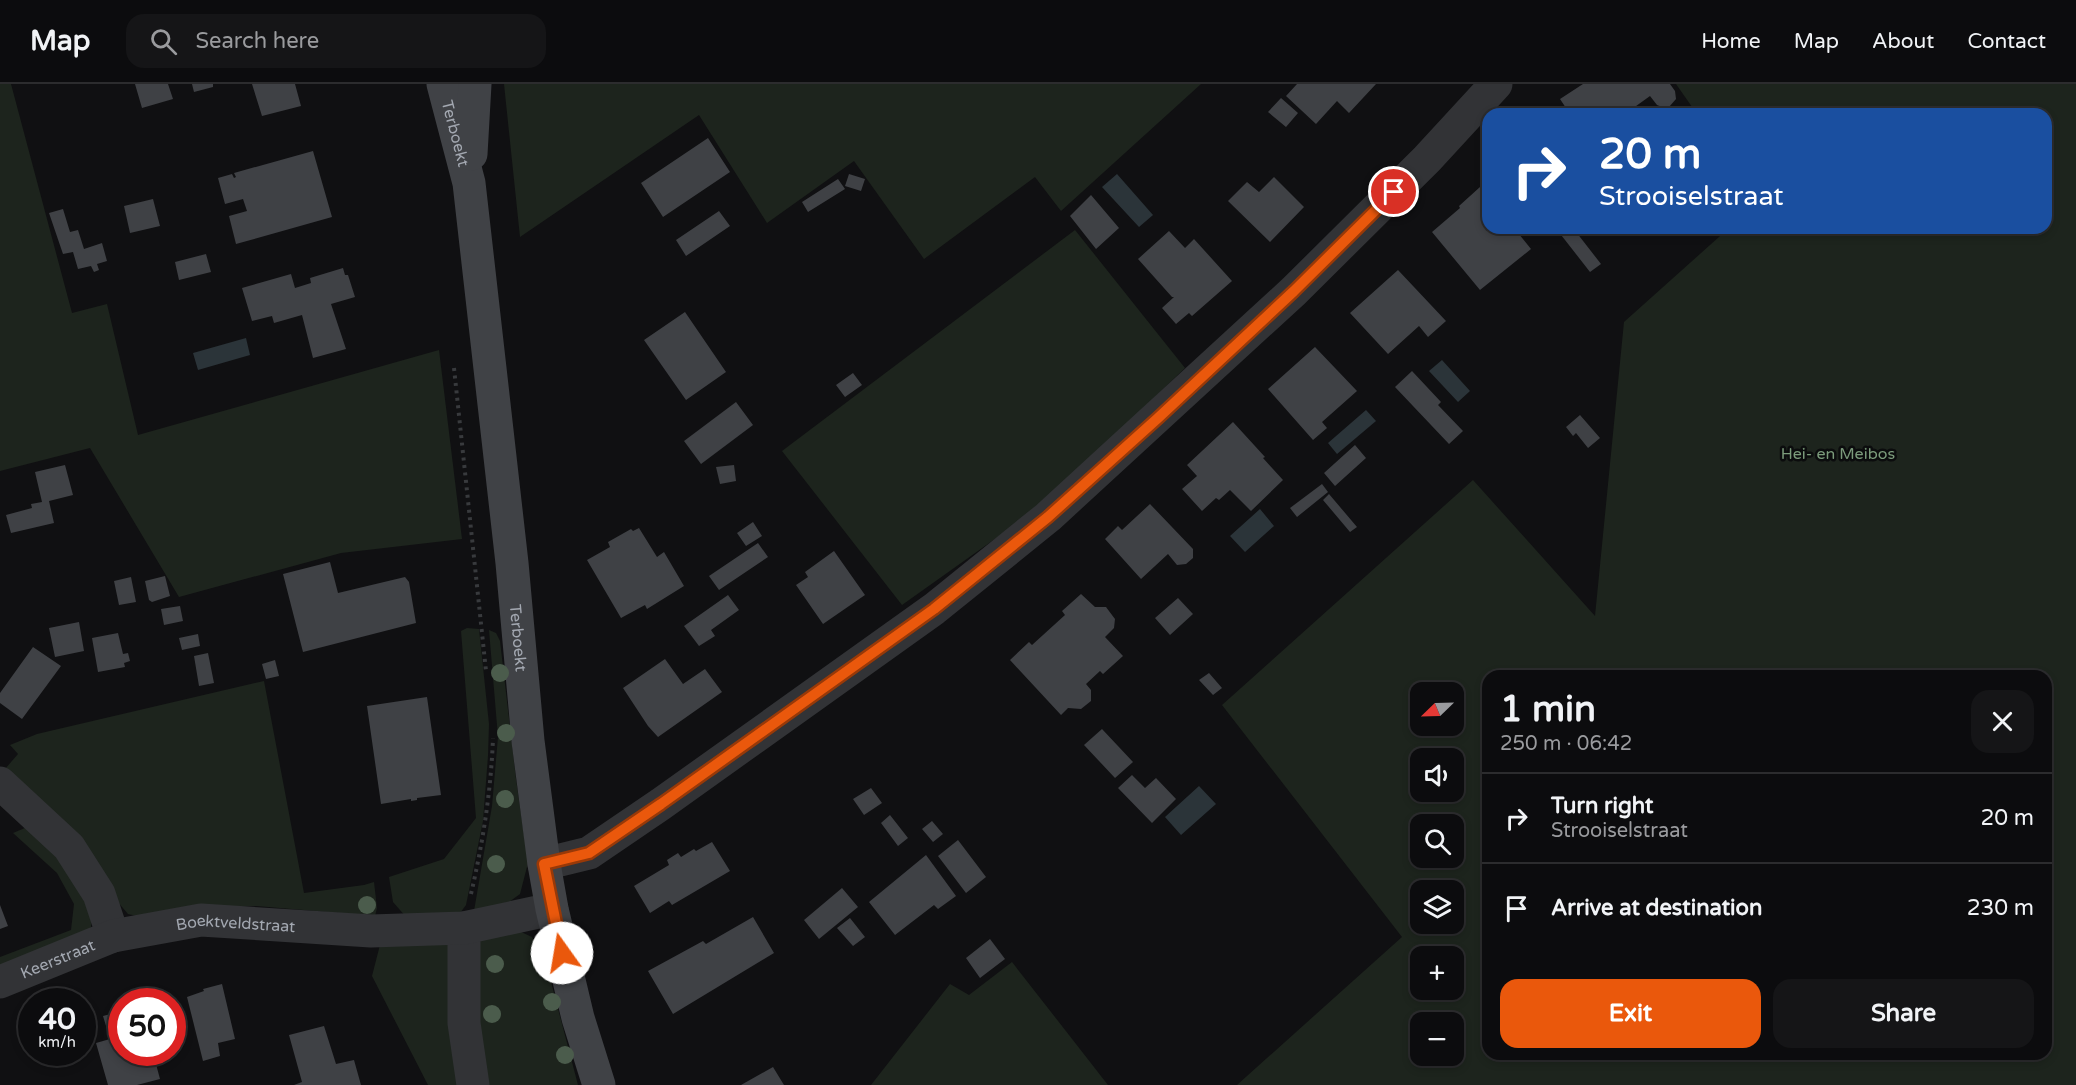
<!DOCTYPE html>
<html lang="en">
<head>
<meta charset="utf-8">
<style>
  :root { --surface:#0c0c0e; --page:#151517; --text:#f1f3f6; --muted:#9a9b9e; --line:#2c2c2e; --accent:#ea580c }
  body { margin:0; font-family:"Varela Round",sans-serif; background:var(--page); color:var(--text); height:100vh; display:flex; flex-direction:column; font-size:22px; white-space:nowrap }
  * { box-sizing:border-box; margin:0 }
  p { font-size:20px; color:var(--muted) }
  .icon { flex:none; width:33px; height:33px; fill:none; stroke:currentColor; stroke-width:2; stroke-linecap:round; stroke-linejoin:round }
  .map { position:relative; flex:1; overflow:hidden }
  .sheet { position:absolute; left:1482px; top:586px; width:570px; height:390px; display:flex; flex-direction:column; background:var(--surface); border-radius:18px; box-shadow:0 3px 9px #0003,0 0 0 2px var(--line) }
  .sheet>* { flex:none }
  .guide { position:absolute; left:1482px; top:24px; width:570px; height:126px; border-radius:18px; box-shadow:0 3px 9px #0003,0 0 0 2px var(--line); background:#1a4fa0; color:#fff; overflow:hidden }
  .needle { width:39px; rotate:247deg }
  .tools { position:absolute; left:1410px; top:598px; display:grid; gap:12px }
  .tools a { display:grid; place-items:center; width:54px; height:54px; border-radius:12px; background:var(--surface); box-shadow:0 3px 9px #0003,0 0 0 2px var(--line); font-size:30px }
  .speed { position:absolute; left:18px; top:904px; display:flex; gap:12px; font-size:30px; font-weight:700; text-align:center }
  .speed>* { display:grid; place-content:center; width:78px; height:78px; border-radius:50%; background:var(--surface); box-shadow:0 3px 9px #0003,0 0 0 2px var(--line); line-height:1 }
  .speed small { font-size:15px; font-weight:400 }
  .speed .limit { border:9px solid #d22; background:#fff; color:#111 }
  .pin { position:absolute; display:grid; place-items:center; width:51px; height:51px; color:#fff; margin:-26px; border:3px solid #fff; border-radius:50%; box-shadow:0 2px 6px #0007 }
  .me { position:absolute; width:66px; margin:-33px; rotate:347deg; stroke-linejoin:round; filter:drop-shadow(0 0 4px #0008) }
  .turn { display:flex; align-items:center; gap:21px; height:126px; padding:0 18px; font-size:27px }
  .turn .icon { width:78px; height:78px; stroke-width:2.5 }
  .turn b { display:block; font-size:42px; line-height:51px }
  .round { display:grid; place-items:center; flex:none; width:63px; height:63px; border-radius:18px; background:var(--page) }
  .headline { display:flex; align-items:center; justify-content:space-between; height:102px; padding:0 18px }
  h1 { font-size:36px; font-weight:700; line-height:45px }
  .primary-button { display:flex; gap:12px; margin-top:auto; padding:12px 18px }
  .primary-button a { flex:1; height:69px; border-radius:18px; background:var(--accent); color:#fff; font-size:24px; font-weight:700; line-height:69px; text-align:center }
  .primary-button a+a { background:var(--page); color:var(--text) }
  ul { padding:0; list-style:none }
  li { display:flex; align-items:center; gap:18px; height:90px; padding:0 18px; border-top:2px solid var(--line) }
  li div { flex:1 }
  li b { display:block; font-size:22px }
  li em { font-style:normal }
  header { display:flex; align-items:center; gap:36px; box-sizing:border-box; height:84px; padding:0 30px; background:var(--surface); border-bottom:2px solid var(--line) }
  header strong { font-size:28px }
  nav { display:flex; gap:33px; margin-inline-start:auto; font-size:21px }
  .search { width:420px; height:54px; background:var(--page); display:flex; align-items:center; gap:15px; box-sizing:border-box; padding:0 21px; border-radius:18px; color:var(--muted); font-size:22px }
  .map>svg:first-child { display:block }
</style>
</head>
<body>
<header>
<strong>Map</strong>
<div class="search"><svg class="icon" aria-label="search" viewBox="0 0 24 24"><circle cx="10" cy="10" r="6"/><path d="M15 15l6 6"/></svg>Search here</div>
<nav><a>Home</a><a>Map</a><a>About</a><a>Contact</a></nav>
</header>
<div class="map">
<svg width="2076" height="1001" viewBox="0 0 2076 1001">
  <rect width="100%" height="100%" fill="#101012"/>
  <path fill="#1d241d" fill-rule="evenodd" d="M0 0H11L72 229 107 220 138 351 439 266 462 455 341 469 179 513 90 364 0 387Z
    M504 0H1201L1061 127 1035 93 924 175 854 77 767 139 699 31 520 153Z
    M1676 0H2076V1001H1237L1402 853 1222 621 1473 396 1595 532 1624 238 1729 144H2046V30H1697ZM1488 592H2046V970H1488ZM1420 609H1454V642H1420ZM1420 675H1454V708H1420ZM1420 741H1454V774H1420ZM1420 807H1454V840H1420ZM1420 873H1454V906H1420ZM1420 939H1454V972H1420Z
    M1075 146 1185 284 1041 422 902 521 782 367Z
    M467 544 479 545 489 640 488 672 483 737 466 821 460 829 407 834 393 818 389 793 444 775 476 734 461 547Z
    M489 546 496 549 500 557 516 695 528 779 520 810 509 818 474 827 492 722 498 653Z
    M264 597 304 809 364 801 374 798 377 824 375 832 256 822 213 823 145 834 128 830 5 685 18 670 10 661 37 650Z
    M32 741 47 755 93 828 91 843 81 855 0 888V873L71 846 74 820 57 789 13 749Z
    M519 847 532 853 545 875 578 1001H482L476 868 483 851Z
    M450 853 463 1001H428L372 892 381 857Z
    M1012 878 1108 1001H871L950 900 969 911Z"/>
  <path fill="#2b3439" d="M1117 90 1153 131 1139 143 1102 103Z
    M246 254 250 271 198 286 193 269Z
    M1442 276 1470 307 1458 318 1429 287Z
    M1366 326 1376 337 1337 370 1328 359Z
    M1260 425 1274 442 1245 468 1230 452Z
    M1199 702 1216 720 1181 751 1165 733Z"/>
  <path fill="#3f4145" d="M135 0H168L173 15 142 24Z
    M192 0H213V3L194 8Z
    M252 0H295L301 22 262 32Z
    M1297 0H1376L1349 29 1337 17 1316 40 1286 12Z
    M1583 0H1670L1675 7 1676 15 1669 23H1662L1657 21 1650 12 1625 30H1570L1560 15Z
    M1281 14 1298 29 1286 43 1268 28Z
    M708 54 730 88 663 133 641 99Z
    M313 67 332 133 236 160 229 132 247 127 243 115 225 120 218 94 232 90 234 94 236 93 234 89Z
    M849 90 865 95 861 107 845 102Z
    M1274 93 1304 123 1270 158 1228 117 1247 98 1259 108Z
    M838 95 845 105 808 128 802 118Z
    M1480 103 1488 112V144H1514L1531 165 1480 206 1432 148 1460 124 1459 122Z
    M1091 111 1119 144 1096 165 1070 132Z
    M153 115 160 142 130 149 124 122Z
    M63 125 70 148 78 146 84 165 102 159 107 177 97 180 99 186 94 188 91 182 78 185 73 168 63 170 49 129Z
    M719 127 730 142 686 172 676 156Z
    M1562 144H1573L1601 180 1590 188 1558 147Z
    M1169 147 1185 164 1194 155 1232 197 1192 232 1189 229 1176 240 1162 224 1174 213H1172L1138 175Z
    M206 170 211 188 179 196 175 178Z
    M343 184 345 191H348L355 213 331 220 346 265 313 274 302 231 274 239 272 232 252 237 242 204 291 190 295 204 311 199 310 194Z
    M1398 186 1446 237 1428 253 1419 242 1388 270 1350 229Z
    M685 228 726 288 686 316 644 256Z
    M1315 263 1357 307 1322 338 1327 344 1313 356 1268 305Z
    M1412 287 1441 318 1438 321 1463 347 1449 360 1395 303Z
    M853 289 862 301 845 313 836 301Z
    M736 318 753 341 701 380 684 357Z
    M1580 331 1600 354 1588 364 1576 349 1573 352 1566 343Z
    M1233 338 1265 373 1263 374 1283 396 1251 427 1230 406 1219 416 1216 414 1202 427 1182 405 1197 392 1187 381Z
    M1355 361 1366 374 1335 402 1324 389Z
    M65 381 73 411 49 417 54 439 11 449 6 431 32 424 31 420 42 418 35 388Z
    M734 381 736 397 720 400 716 383Z
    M1322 400 1328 408 1297 433 1290 424Z
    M1329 410 1357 443 1350 448 1323 416Z
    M1150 420 1193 465V474L1186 480 1177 481 1168 470 1141 495 1105 455 1118 442 1122 446Z
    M753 438 762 452 746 462 737 449Z
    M639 444 657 473 664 468 684 502 647 525 645 521 621 534 587 476 610 463 608 458 631 445 633 447Z
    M758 459 768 473 719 506 709 492Z
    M834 467 865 511 823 540 796 501 808 493 805 488Z
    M330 478 338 509 405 493 409 498 416 539 303 568 283 490Z
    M165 492 170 512 152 518 149 516 145 497Z
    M131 493 136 518 119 521 114 497Z
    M1081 510 1095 523H1106L1115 535 1114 544 1105 553 1123 572 1103 590 1100 587 1086 600 1091 606V617L1081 625 1068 624 1061 631 1010 576 1029 558 1032 561 1065 531 1062 527Z
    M728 511 739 526 711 546 715 552 699 562 684 542Z
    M1178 514 1193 530 1170 551 1155 534Z
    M180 522 183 537 164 541 161 525Z
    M79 538 84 567 55 573 49 544Z
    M118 549 123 570 128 569 130 577 124 579 125 583 98 588 92 554Z
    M198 550 200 562 182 566 179 554Z
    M33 563 61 582 22 635 0 619V609Z
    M208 569 214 599 199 602 194 572Z
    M665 575 683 600 705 585 722 608 658 653 648 642 623 604Z
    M275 576 279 592 266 595 262 580Z
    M1209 589 1222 604 1213 611 1199 596Z
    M427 613 441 711 417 714V716L411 717V715L381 720 367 622Z
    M1102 645 1133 678 1115 694 1084 661Z
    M1132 691 1145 704 1156 694 1176 715 1152 739 1118 704Z
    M871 704 882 719 864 731 853 715Z
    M890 731 908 754 898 762 881 739Z
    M932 737 943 750 933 758 922 745Z
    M958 756 986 793 966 809 938 772Z
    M712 758 730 787 672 821 669 817 650 829 634 802 669 781 667 776 678 769 681 773 694 765 696 767Z
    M926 771 956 812 938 825 934 821 895 851 869 818Z
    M842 804 858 823 819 855 804 836Z
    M0 821 8 842 0 845Z
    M753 833 774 869 673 930 648 887 703 857 706 860Z
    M850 834 865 853 853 862 837 844Z
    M990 855 1005 875 980 894 966 874Z
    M222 900 235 955 218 959 220 972 203 977 187 913 204 907 203 905Z
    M122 927V969H153L160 995 137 1001H108L96 959 110 955 103 932Z
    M324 942 336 980 354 976 361 1001H294L302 998 289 951Z
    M773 983 784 1001H741Z"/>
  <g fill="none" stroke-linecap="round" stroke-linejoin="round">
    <path stroke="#383a3d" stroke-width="4" stroke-dasharray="3 4.5" stroke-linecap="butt" d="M454 284 486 587
      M471 810C483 758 491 707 493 654"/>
    <g stroke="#323336" stroke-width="33">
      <path d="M0 699 69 763 99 810 113 852"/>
      <path d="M544 780 589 769 661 720 934 525 1048 433 1294 207 1427 75 1496 0"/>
      <path d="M464 844V939L473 1001"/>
      <path id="s1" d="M0 898 113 852 201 836 371 847 464 844 552 825"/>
    </g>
    <g stroke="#404246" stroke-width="33">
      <path id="s2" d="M443 0 469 99 512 479 528 657 544 780 552 825 578 934 599 1001"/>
      <path d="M471 70 475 0"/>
    </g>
  </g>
  <g fill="#4b5c4c">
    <circle cx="500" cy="589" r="9"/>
    <circle cx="506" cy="649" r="9"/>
    <circle cx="505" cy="715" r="9"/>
    <circle cx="496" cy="780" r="9"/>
    <circle cx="367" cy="821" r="9"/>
    <circle cx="495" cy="880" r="9"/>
    <circle cx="552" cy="918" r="9"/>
    <circle cx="492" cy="930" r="9"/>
    <circle cx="565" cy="971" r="9"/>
  </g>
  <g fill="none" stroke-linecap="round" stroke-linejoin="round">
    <defs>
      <path id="route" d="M562 869 544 780 589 769 661 720 934 525 1048 433 1158 334 1294 207 1394 108"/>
    </defs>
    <use href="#route" stroke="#983908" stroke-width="15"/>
    <use href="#route" stroke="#ea580c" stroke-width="10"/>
  </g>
  <g text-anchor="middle" stroke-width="5" stroke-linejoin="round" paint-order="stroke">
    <g font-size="16" fill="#a3a8b1" stroke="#0b0c0d">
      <text dy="6" stroke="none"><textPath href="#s2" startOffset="51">Terboekt</textPath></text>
      <text dy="6" stroke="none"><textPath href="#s2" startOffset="560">Terboekt</textPath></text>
      <text dy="6" stroke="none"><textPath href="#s1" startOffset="246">Boektveldstraat</textPath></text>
      <text dy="6" stroke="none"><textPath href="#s1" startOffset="62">Keerstraat</textPath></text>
    </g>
    <g font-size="16" fill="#7b9b7b" stroke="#0b0c0d">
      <text x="1838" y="375">Hei- en Meibos</text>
    </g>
  </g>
</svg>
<div class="tools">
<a><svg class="needle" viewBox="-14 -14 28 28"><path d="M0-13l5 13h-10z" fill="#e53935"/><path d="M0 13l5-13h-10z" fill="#9a9b9e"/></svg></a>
<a><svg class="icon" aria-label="sound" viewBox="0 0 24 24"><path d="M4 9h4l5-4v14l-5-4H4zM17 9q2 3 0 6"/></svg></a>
<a><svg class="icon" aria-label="search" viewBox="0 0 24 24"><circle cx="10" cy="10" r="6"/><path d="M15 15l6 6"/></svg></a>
<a><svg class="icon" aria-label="layers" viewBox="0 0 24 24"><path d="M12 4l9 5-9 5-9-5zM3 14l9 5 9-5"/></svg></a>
<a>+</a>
<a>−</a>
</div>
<div class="speed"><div>40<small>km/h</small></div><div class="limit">50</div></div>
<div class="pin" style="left:1394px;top:108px;background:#d93025"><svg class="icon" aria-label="arrive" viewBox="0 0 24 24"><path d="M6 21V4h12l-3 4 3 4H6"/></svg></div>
<svg class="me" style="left:562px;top:869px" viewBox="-20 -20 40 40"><circle r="19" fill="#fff"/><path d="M0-13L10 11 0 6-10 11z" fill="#ea580c"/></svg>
<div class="guide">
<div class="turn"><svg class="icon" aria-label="right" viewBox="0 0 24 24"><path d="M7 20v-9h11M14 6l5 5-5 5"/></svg><div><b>20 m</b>Strooiselstraat</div></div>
</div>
<section class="sheet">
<div class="headline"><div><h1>1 min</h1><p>250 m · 06:42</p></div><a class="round"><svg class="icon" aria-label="close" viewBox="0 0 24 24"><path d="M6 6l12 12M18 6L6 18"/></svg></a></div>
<ul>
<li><svg class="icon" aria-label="right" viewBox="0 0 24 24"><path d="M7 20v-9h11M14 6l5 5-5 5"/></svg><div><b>Turn right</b><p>Strooiselstraat</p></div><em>20 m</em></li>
<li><svg class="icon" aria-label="arrive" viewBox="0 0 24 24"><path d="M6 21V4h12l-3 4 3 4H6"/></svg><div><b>Arrive at destination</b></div><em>230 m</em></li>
</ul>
<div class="primary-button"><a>Exit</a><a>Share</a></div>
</section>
</div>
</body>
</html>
